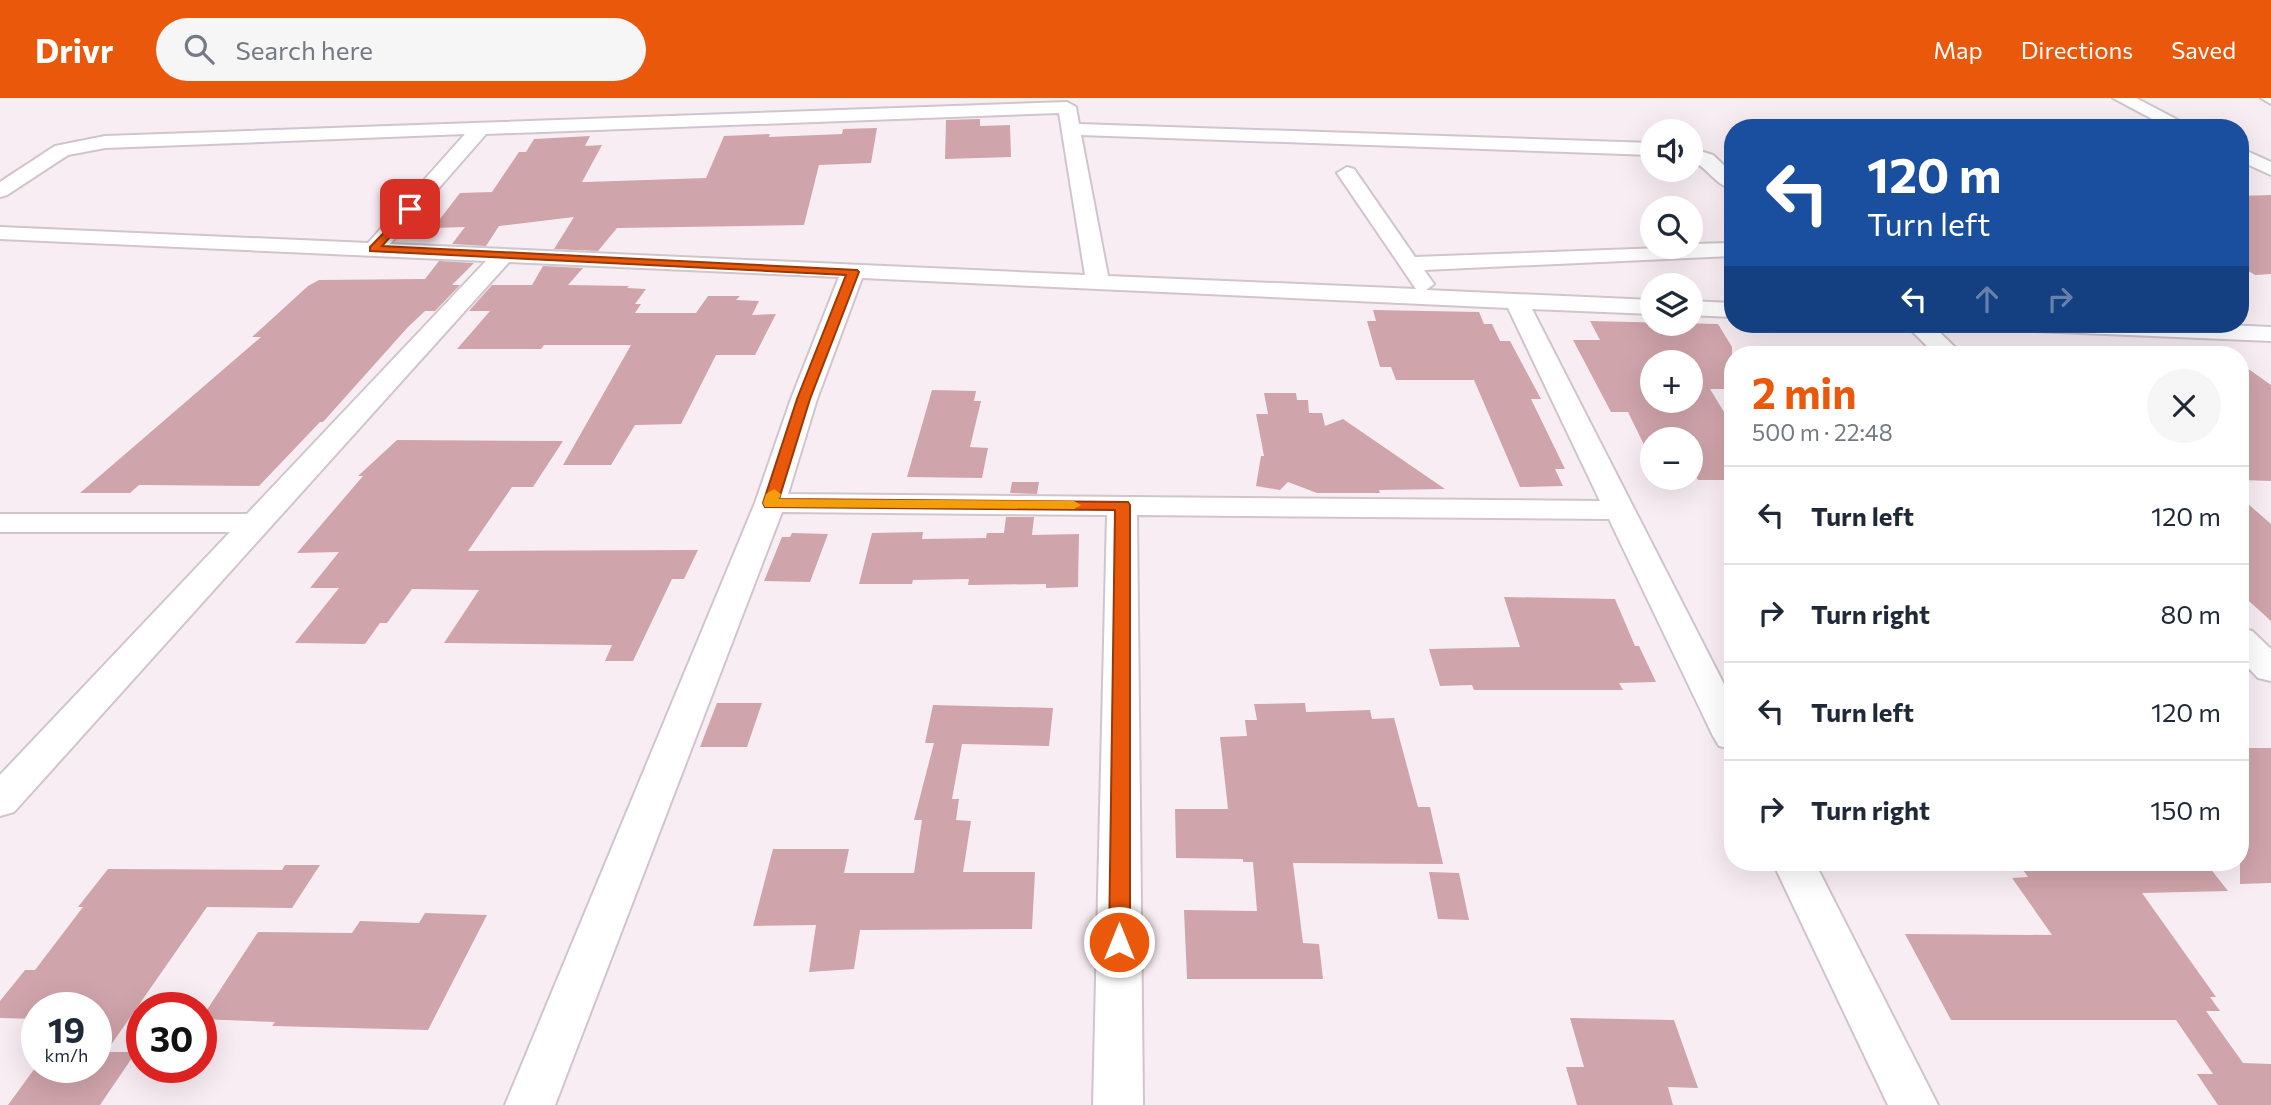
<!DOCTYPE html>
<html lang="en">
<head>
<meta charset="utf-8">
<style>
  :root { --surface:#fff; --page:#f6f6f7; --text:#1f2937; --muted:#747a83; --line:#e0e1e3; --accent:#ea580c }
  body { margin:0; font-family:Commissioner,sans-serif; background:var(--page); color:var(--text); height:100vh; display:flex; flex-direction:column; font-size:26px; white-space:nowrap }
  * { box-sizing:border-box; margin:0 }
  p { font-size:23px; color:var(--muted) }
  .icon { flex:none; width:38px; height:38px; fill:none; stroke:currentColor; stroke-width:2; stroke-linecap:round; stroke-linejoin:round }
  .map { position:relative; flex:1; overflow:hidden }
  .drawer { position:absolute; left:1724px; top:248px; width:525px; height:525px; display:flex; flex-direction:column; background:var(--surface); border-radius:28px; box-shadow:0 7px 28px #0002 }
  .drawer>* { flex:none }
  .guide { position:absolute; left:1724px; top:21px; width:525px; height:214px; border-radius:28px; box-shadow:0 7px 28px #0002; background:#1a4fa0; color:#fff; overflow:hidden }
  .buttons { position:absolute; left:1640px; top:21px; display:grid; gap:14px }
  .buttons a { display:grid; place-items:center; width:63px; height:63px; border-radius:50%; background:var(--surface); box-shadow:0 7px 28px #0002; font-size:35px }
  .speed { position:absolute; left:21px; top:894px; display:flex; gap:14px; font-size:35px; font-weight:700; text-align:center }
  .speed>* { display:grid; place-content:center; width:91px; height:91px; border-radius:50%; background:var(--surface); box-shadow:0 7px 28px #0002; line-height:1 }
  .speed small { font-size:18px; font-weight:400 }
  .speed .limit { border:10px solid #d22; background:#fff; color:#111 }
  .pin { position:absolute; display:grid; place-items:center; width:60px; height:60px; color:#fff; margin:-30px; border-radius:14px; box-shadow:0 4px 10px #0006 }
  .me { position:absolute; width:77px; margin:-38px; rotate:0deg; stroke-linejoin:round; filter:drop-shadow(0 0 5px #0008) }
  .turn { display:flex; align-items:center; gap:24px; height:147px; padding:0 28px; font-size:32px }
  .turn .icon { width:91px; height:91px; stroke-width:2.5 }
  .turn b { display:block; font-size:49px; line-height:60px }
  .lanes { display:flex; align-items:center; height:66px; padding:0 28px; background:#0003; justify-content:center; gap:35px; direction:ltr }
  .lanes .off { opacity:.35 }
  .round { display:grid; place-items:center; flex:none; width:74px; height:74px; border-radius:37px; background:var(--page) }
  .overview { display:flex; align-items:center; justify-content:space-between; height:119px; padding:0 28px }
  h1 { font-size:42px; font-weight:700; line-height:52px; color:var(--accent) }
  ul { padding:0; list-style:none }
  li { display:flex; align-items:center; gap:21px; height:98px; padding:0 28px; border-top:2px solid var(--line) }
  li div { flex:1 }
  li b { display:block; font-size:26px }
  li em { font-style:normal }
  header { display:flex; align-items:center; gap:42px; box-sizing:border-box; height:98px; padding:0 35px; background:var(--accent); color:#fff }
  header strong { font-size:33px }
  nav { display:flex; gap:38px; margin-inline-start:auto; font-size:24px }
  .search { width:490px; height:63px; background:var(--page); display:flex; align-items:center; gap:18px; box-sizing:border-box; padding:0 24px; border-radius:38px; color:var(--muted); font-size:26px }
  .map>svg:first-child { display:block }
</style>
</head>
<body>
<header>
<strong>Drivr</strong>
<div class="search"><svg class="icon" aria-label="search" viewBox="0 0 24 24"><circle cx="10" cy="10" r="6"/><path d="M15 15l6 6"/></svg>Search here</div>
<nav><a>Map</a><a>Directions</a><a>Saved</a></nav>
</header>
<div class="map">
<svg width="2271" height="1007" viewBox="0 0 2271 1007">
  <rect width="100%" height="100%" fill="#f9edf4"/>
  <path fill="#d0a4ab" fill-rule="evenodd" d="M980 21V28L1010 27 1011 59 945 61 946 22Z
    M877 30 871 65 819 67 804 127 617 130 598 153 554 151 574 119 499 128 486 148 452 146 465 129 433 130 460 95 492 94 519 54H526L534 41 590 38 585 48 602 47 582 84H586L706 80 724 38 770 36 769 39 842 36 843 31Z
    M2271 97V176L2255 177 2240 168V98Z
    M439 163 474 165 452 187H460L435 213H425L408 229 323 324H320L259 388 139 387 130 395H80L261 239H252L308 188 319 182 425 181Z
    M543 168 583 170 568 187 629 188 627 190 646 191 635 206H641L635 215H696L708 198H740L736 202 759 203 752 217 776 216 755 257H716L681 326 635 327 611 367H563L631 247H544L541 251H457L490 213H469L492 187H532Z
    M1373 212 1479 214 1484 226H1492L1500 243H1510L1541 301H1531L1565 371H1555L1563 388 1520 389 1474 282H1396L1391 269H1380L1367 223H1376Z
    M1590 223 1718 226 1732 249V291H1710L1732 327V382H1698L1690 368V341H1652V355H1648L1628 314H1611L1573 242H1600ZM1652 264H1690V303H1652Z
    M2240 265 2271 287V383L2240 382Z
    M932 292 976 293 974 303H981L970 349 988 350 982 380 907 379Z
    M1264 295H1296L1297 302H1308L1309 315H1322L1325 328 1343 321 1445 391 1379 392 1380 395H1317L1288 384 1280 392 1256 388 1261 358H1264L1256 316H1268Z
    M397 342 563 343 533 389H512L468 453 698 452 684 481H672L633 563H605L612 547 444 545 479 492 412 491 387 525H380L365 546 295 545 339 490H310L339 454 297 455 363 378H358Z
    M1012 384H1039L1037 396 1010 395Z
    M2240 399 2271 426V523L2240 495Z
    M1006 419H1034L1032 437 1079 436 1078 489 1046 490V486L968 487 969 481 913 482 912 486H859L872 435 923 434 922 441 986 440 987 435H1004Z
    M792 435 828 436 810 484 764 483 782 439H790Z
    M1504 499 1615 501 1635 548H1639L1656 584 1619 585 1623 592H1474L1472 587 1440 588 1429 551 1520 549Z
    M717 605H762L747 649H700Z
    M1305 605 1306 614 1370 612 1372 621 1394 620 1418 709H1430L1443 766 1293 765 1303 845 1319 846 1323 881H1187L1184 812 1257 813 1253 764H1243V761L1176 760 1175 711H1228L1220 639 1247 638 1245 622H1257L1254 606Z
    M933 607 1053 610 1049 648 962 646 952 701H959L956 722 971 723 963 774H1035L1032 831 860 832 854 871 809 874 816 827 753 828 773 751H849L844 775H914L922 722H914L934 645H925Z
    M2240 650H2271V785L2240 786Z
    M2018 765H2206L2228 793 2142 795 2216 899H2210L2220 913H2206L2243 965 2271 966V1007H2218L2197 976H2213L2176 922H1951L1905 836 2052 837 2012 780 2028 779Z
    M285 767H320L292 810 207 809 106 954H136L100 1007H8L35 970H96V910H37V921L0 920V903L25 872H35L83 809H78L108 771 282 772Z
    M1429 774 1459 775 1469 822 1438 821Z
    M425 815 487 817 428 932 272 928 275 924 201 921 258 834 352 835 360 823 419 825Z
    M1570 920 1674 922 1698 990 1668 989 1673 1007H1577L1566 969H1584Z"/>
  <g fill="none" stroke-linecap="round" stroke-linejoin="round">
    <defs>
      <path id="minor" d="M2113 0H2136L2193 30H2169Z
        M2261 0H2271V6Z
        M1067 4 1076 9 1079 26 1652 45V57L1081 37 1108 178 1416 191 1337 75 1347 69 1354 71 1415 159 1690 149V146L1732 145V158L1424 172 1434 186 1426 192 1652 202V216L1532 211 1732 602V651L1719 648 1713 638 1609 421 1137 417 1143 1007H1093L1107 417 782 414 555 1007H505L755 405 791 301 839 179 509 164 14 714 0 718V677L230 434H0V416H247L486 163 0 141V129L368 145 465 36 105 50 68 57 7 97 0 99V84L55 48 105 38ZM1059 15 1085 177 390 146 486 36ZM862 180 1508 210 1600 403 788 396 817 301Z
        M1690 50 1713 57 1732 75V91C1715 87 1707 68 1690 62Z
        M2240 50 2271 64V77L2240 63Z
        M1690 203 1732 205V219L1690 217Z
        M1905 226H1931L1963 257H1936Z
        M2022 226H2203L2271 229V243L2034 233 2025 231Z
        M2240 530 2252 533 2271 551V583L2258 580 2240 561Z
        M1773 765H1815L1938 1007H1888Z"/>
    </defs>
    <use href="#minor" stroke="#d0c5cc" stroke-width="4"/>
    <use href="#minor" fill="#fff" fill-rule="evenodd"/>
  </g>
  <path fill="#ea580c" stroke="#983908" stroke-width="2" d="M410 108 415 111 382 148 857 172 859 174 810 301 779 401 1128 404 1130 407V844L1127 850 1119 852 1112 850 1109 844 1115 412 765 409 763 405 797 301 846 177 370 153V149Z"/>
  <path fill="#f59e0b" d="M774 391 781 396 779 401 1074 403 1081 407 1074 411 765 409 763 405 766 396Z"/>
</svg>
<div class="buttons">
<a><svg class="icon" aria-label="sound" viewBox="0 0 24 24"><path d="M4 9h4l5-4v14l-5-4H4zM17 9q2 3 0 6"/></svg></a>
<a><svg class="icon" aria-label="search" viewBox="0 0 24 24"><circle cx="10" cy="10" r="6"/><path d="M15 15l6 6"/></svg></a>
<a><svg class="icon" aria-label="layers" viewBox="0 0 24 24"><path d="M12 4l9 5-9 5-9-5zM3 14l9 5 9-5"/></svg></a>
<a>+</a>
<a>−</a>
</div>
<div class="speed"><div>19<small>km/h</small></div><div class="limit">30</div></div>
<div class="pin" style="left:410px;top:111px;background:#d93025"><svg class="icon" aria-label="arrive" viewBox="0 0 24 24"><path d="M6 21V4h12l-3 4 3 4H6"/></svg></div>
<svg class="me" style="left:1119px;top:844px" viewBox="-20 -20 40 40"><circle r="17" fill="#ea580c" stroke="#fff" stroke-width="3"/><path d="M0-11L8 9 0 5-8 9z" fill="#fff"/></svg>
<div class="guide">
<div class="turn"><svg class="icon" aria-label="left" viewBox="0 0 24 24"><path d="M17 20v-9H6M10 6l-5 5 5 5"/></svg><div><b>120 m</b>Turn left</div></div>
<div class="lanes"><svg class="icon" aria-label="left" viewBox="0 0 24 24"><path d="M17 20v-9H6M10 6l-5 5 5 5"/></svg><svg class="icon off" aria-label="ahead" viewBox="0 0 24 24"><path d="M12 20V5M6 11l6-6 6 6"/></svg><svg class="icon off" aria-label="right" viewBox="0 0 24 24"><path d="M7 20v-9h11M14 6l5 5-5 5"/></svg></div>
</div>
<section class="drawer">
<div class="overview"><div><h1>2 min</h1><p>500 m · 22:48</p></div><a class="round"><svg class="icon" aria-label="close" viewBox="0 0 24 24"><path d="M6 6l12 12M18 6L6 18"/></svg></a></div>
<ul>
<li><svg class="icon" aria-label="left" viewBox="0 0 24 24"><path d="M17 20v-9H6M10 6l-5 5 5 5"/></svg><div><b>Turn left</b></div><em>120 m</em></li>
<li><svg class="icon" aria-label="right" viewBox="0 0 24 24"><path d="M7 20v-9h11M14 6l5 5-5 5"/></svg><div><b>Turn right</b></div><em>80 m</em></li>
<li><svg class="icon" aria-label="left" viewBox="0 0 24 24"><path d="M17 20v-9H6M10 6l-5 5 5 5"/></svg><div><b>Turn left</b></div><em>120 m</em></li>
<li><svg class="icon" aria-label="right" viewBox="0 0 24 24"><path d="M7 20v-9h11M14 6l5 5-5 5"/></svg><div><b>Turn right</b></div><em>150 m</em></li>
</ul>
</section>
</div>
</body>
</html>
